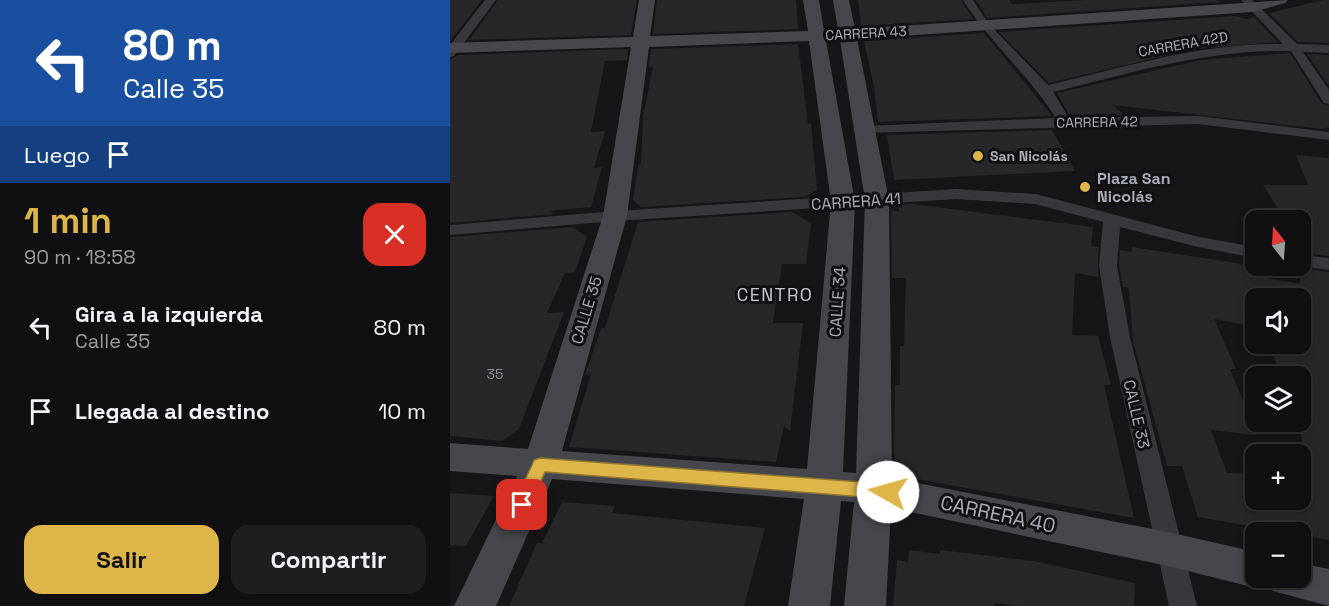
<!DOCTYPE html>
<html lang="es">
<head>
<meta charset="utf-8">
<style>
  :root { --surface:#101012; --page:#1e1e20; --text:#f1f3f6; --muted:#9c9d9f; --line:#303032; --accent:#ddb549 }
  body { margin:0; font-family:"Space Grotesk",sans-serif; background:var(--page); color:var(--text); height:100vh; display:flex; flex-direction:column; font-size:22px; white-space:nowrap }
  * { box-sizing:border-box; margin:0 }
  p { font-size:20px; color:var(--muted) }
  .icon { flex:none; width:33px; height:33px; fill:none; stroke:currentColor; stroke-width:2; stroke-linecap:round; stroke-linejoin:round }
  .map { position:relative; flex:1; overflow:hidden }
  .panel { display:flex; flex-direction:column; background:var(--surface); width:450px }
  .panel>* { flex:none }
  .banner { background:#1a4fa0; color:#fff; overflow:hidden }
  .needle { width:39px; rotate:343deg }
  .tools { position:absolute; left:795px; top:210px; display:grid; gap:12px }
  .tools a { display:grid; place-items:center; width:66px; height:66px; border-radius:12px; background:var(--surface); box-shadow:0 3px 9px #0003,0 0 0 2px var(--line); font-size:30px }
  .pin { position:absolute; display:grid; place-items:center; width:51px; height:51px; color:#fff; margin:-26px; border-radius:12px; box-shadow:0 3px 9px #0006 }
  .me { position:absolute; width:66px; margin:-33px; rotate:277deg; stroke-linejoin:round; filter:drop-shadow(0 0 4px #0008) }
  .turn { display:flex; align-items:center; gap:21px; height:126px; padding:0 24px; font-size:27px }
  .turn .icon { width:78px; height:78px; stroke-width:2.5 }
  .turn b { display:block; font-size:42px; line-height:51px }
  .then { display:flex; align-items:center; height:57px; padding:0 24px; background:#0003; gap:12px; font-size:22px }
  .round { display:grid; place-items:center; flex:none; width:63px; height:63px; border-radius:18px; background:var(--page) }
  .summary { display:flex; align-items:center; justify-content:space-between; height:102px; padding:0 24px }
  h1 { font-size:36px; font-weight:800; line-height:45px; color:var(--accent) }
  .button { display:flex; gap:12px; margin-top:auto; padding:12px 24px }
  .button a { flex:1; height:69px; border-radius:18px; background:var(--accent); color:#111; font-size:24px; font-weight:800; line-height:69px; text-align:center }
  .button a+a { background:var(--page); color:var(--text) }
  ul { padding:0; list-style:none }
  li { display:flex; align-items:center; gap:18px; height:84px; padding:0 24px }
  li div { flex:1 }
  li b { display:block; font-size:22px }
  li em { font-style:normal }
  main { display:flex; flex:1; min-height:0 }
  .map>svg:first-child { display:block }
</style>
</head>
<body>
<main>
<section class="panel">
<div class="banner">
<div class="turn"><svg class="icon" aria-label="left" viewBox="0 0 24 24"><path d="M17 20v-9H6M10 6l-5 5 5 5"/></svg><div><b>80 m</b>Calle 35</div></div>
<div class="then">Luego<svg class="icon" aria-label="arrive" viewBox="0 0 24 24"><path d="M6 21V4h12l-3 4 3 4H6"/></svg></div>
</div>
<div class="summary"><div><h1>1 min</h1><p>90 m · 18:58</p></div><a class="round" style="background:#d93025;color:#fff"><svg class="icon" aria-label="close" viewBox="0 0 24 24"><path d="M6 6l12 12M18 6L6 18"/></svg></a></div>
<ul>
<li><svg class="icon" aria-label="left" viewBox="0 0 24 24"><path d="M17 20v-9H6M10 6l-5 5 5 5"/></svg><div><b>Gira a la izquierda</b><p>Calle 35</p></div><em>80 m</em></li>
<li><svg class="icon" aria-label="arrive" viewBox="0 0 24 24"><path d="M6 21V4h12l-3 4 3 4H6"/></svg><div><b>Llegada al destino</b></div><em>10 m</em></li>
</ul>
<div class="button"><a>Salir</a><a>Compartir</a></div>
</section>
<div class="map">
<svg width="879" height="606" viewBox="0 0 879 606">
  <rect width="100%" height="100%" fill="#161618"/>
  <path fill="#272629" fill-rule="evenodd" d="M0 0H32L0 41Z
    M48 0H187L181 35 19 40Z
    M207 0H346L348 29 203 34Z
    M408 0H511L523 19 411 26Z
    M526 0H559L562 4 639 0H767L770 2 537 18Z
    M873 0H879V43L848 42 819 13Z
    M785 16 797 19 804 17 828 42 744 49 599 83 549 32Z
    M534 33 602 116 428 122 424 87 414 41Z
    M348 44 358 124 361 123 367 190 354 197 191 207 183 200 188 165 191 164 193 116 203 67H199L201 49Z
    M178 49 177 60 155 61 141 132 155 131 144 168 152 167 141 207 99 211 104 214 0 223V59L8 55Z
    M840 53 872 104 879 106V127L873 129 663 105 674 115 620 116 607 93 751 60Z
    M857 54 879 55V86Z
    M602 130 625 171 444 180 437 135Z
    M846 155 879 158V256L850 253V220H836L813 185H858Z
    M462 204 643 227 641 246 648 247V277L625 273 622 335 648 336 661 385H654L684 518 444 475 445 385H450V346H454L456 278H442L441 211H449L448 205Z
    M342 212 361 223 356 264H332L323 323H353L340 431 334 426 326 462 119 447 141 374 135 375 136 372 151 328H155L188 222Z
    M123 227 137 237 125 272 115 273 97 313 114 312 69 429 52 441 0 436V237Z
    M682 247 804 266 805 276 850 284V268L879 272V540L850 535V532H835L748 517 732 466H717L683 341 679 288 673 287 669 266 670 250 682 252ZM806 298H850V344H820L830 376H850V423L848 422 860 477 850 476V500H806V474L777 473 761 430 806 435V415H799L780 369H786L764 319 806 327Z
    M0 493 44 496 16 546 0 545Z
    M112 502 165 506 162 513 315 528 294 606H59L87 543H92Z
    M459 550 490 554V550L584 561 685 583 684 606H568L544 603V606H443L447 560 458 562Z"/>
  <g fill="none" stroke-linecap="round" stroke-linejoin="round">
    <path fill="#38383c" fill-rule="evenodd" d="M35 0H46L4 56 0 57V45Z
      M513 0H523L538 23 598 85C675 67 754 42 833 44L791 0H802L847 44 879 45V53L853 52 879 90V104L874 103 841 51C759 49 681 73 603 92L619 118 748 116 879 132V140L748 124 410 133 408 130 410 127 415 126 606 118C579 75 540 43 513 0Z
      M506 189 586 194 749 237 806 247V258L748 247 670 227 667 266 680 337 747 606H719L660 337 649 266 653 222 585 204 506 199 165 221 0 235V225L165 211Z
      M850 255 879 258V270L850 266Z"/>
    <path fill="#46474c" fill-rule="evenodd" d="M189 0H205L200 36 358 31 353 0H369L374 31 388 30 383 0H399L405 29 838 0 835 3 803 12 407 39 439 200 442 478 718 532 806 552V578H850V563L879 569V606L823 591 819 583 806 588 718 566 441 508 436 606H394L404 502 391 501 380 606H338L354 499 102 479 46 606H4L67 476 0 471V443L78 449 153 216 181 47 0 53V43L183 37ZM390 40 415 200 406 473 393 472 405 202 376 41ZM359 41 381 202 357 469 112 451 177 216 199 47Z"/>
  </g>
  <path fill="#ddb549" stroke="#90762f" stroke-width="1.5" d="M90 458 438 484 444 487 447 492 444 497 438 499 95 472 78 510 72 512 65 510 63 505 82 465 84 460Z"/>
  <g fill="#ddb549" stroke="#111113" stroke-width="2">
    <circle cx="528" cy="156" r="6"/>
    <circle cx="635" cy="187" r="6"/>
  </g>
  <g text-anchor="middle" stroke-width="6" stroke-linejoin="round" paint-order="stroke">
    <g font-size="14" fill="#aaadb6" stroke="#111113">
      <text transform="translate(416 33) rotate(-3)" y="5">CARRERA 43</text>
      <text transform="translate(733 44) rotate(-10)" y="5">CARRERA 42D</text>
      <text transform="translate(647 122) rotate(-1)" y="5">CARRERA 42</text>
    </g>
    <g font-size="14" font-weight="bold" fill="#aaadb6" stroke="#111113" text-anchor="start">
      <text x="540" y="161">San Nicolás</text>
    </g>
    <g font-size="14" fill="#898b93">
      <text x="45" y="379">35</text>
    </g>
    <g font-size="16" font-weight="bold" fill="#aaadb6" stroke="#111113" text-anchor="start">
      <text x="647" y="184">Plaza San<tspan x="647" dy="18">Nicolás</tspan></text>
    </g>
    <g font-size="16" fill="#aaadb6" stroke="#111113">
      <text transform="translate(406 201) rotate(-4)" y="6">CARRERA 41</text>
      <text transform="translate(387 302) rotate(-86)" y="6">CALLE 34</text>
      <text transform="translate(136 310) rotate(-73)" y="6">CALLE 35</text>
      <text transform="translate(687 414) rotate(77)" y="6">CALLE 33</text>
    </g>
    <g font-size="18" letter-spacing="1.5" fill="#caccd3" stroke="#111113">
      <text x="325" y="301">CENTRO</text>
    </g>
    <g font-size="20" fill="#aaadb6" stroke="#111113">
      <text transform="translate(548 514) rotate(12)" y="7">CARRERA 40</text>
    </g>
  </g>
</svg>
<div class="tools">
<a><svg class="needle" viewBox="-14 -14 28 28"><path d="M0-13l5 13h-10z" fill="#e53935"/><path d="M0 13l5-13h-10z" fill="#9c9d9f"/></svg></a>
<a><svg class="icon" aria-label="sound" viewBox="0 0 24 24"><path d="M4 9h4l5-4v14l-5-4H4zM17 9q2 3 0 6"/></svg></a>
<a><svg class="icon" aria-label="layers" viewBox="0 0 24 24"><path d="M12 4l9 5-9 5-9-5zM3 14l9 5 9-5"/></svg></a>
<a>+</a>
<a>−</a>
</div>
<div class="pin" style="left:72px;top:505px;background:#d93025"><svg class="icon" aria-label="arrive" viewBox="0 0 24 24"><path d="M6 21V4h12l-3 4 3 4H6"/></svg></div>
<svg class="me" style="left:438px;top:492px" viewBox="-20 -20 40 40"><circle r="19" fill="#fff"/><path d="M0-13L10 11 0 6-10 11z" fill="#ddb549"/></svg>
</div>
</main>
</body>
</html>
